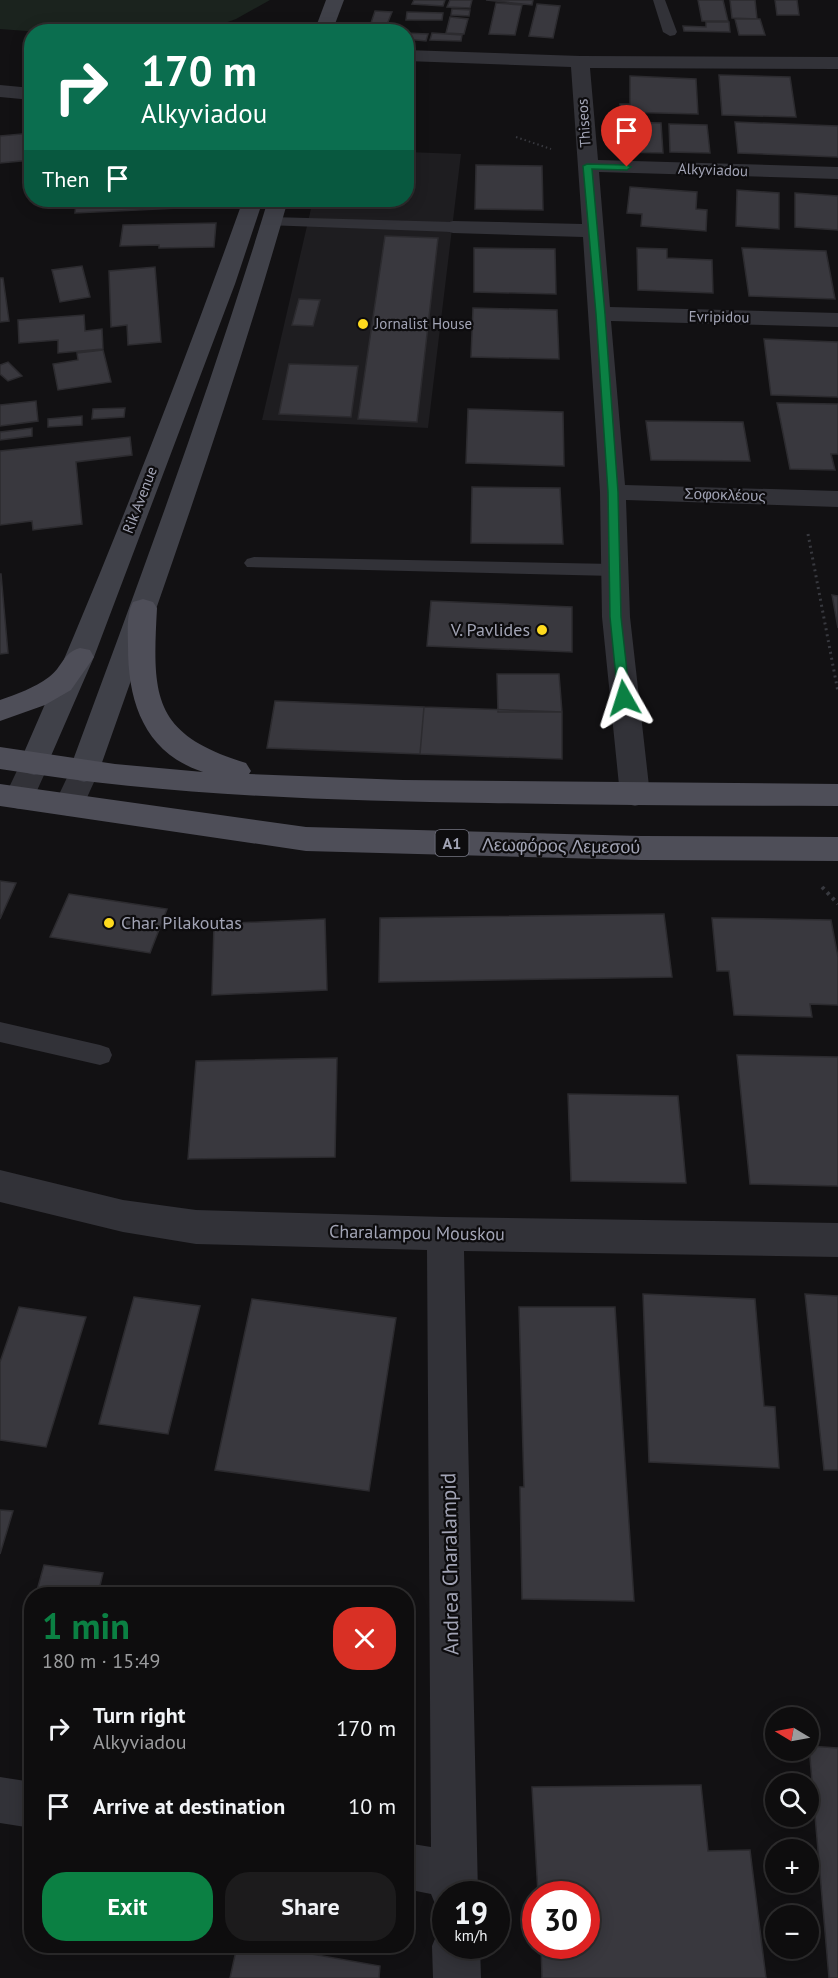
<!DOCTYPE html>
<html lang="en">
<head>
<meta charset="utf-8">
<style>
  :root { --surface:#0e0d0e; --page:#1c1b1c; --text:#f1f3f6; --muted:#9b9c9e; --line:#2e2d2e; --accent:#0b8043 }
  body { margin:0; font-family:"PT Sans",sans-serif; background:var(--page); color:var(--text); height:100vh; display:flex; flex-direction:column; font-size:22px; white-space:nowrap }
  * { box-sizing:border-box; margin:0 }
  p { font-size:20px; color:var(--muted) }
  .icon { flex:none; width:33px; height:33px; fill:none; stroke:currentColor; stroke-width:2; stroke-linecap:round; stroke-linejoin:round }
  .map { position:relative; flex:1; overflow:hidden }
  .drawer { position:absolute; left:24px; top:1587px; width:390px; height:366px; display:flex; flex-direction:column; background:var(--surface); border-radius:24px; box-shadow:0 3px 15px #0003,0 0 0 2px var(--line) }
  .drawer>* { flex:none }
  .guide { position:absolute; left:24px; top:24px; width:390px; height:183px; border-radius:24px; box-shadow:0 3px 15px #0003,0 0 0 2px var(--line); background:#0b6e4f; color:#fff; overflow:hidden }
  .needle { width:39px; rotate:280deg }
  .tools { position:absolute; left:765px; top:1707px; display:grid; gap:12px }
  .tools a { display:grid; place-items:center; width:54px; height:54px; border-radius:50%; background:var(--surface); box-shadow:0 3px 15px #0003,0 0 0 2px var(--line); font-size:30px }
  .speed { position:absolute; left:432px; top:1881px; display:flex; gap:12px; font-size:30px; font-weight:700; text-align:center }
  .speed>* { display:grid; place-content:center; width:78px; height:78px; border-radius:50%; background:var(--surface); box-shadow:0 3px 15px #0003,0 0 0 2px var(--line); line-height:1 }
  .speed small { font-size:15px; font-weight:400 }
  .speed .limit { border:9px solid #d22; background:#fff; color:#111 }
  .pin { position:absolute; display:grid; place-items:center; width:51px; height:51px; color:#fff; margin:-62px -26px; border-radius:50% 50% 50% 0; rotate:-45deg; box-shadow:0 0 6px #0007 }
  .pin .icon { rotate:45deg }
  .me { position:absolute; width:66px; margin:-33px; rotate:354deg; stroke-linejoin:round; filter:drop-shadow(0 0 4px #0008) }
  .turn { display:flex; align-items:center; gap:21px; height:126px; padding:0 18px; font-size:27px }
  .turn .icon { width:78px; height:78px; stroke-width:2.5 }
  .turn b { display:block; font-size:42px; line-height:51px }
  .then { display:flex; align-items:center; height:57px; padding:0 18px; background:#0003; gap:12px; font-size:22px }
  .round { display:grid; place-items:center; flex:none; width:63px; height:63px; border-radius:24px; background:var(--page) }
  .headline { display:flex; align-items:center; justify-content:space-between; height:102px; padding:0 18px }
  h1 { font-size:36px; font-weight:800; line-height:45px; color:var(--accent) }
  .cta { display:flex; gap:12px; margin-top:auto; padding:12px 18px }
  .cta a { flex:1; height:69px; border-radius:24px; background:var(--accent); color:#fff; font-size:24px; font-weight:800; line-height:69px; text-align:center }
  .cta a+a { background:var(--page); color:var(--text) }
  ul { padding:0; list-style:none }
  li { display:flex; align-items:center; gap:18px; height:78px; padding:0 18px }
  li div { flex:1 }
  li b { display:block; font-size:22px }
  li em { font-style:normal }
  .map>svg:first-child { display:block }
</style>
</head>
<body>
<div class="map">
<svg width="838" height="1978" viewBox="0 0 838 1978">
  <rect width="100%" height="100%" fill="#121113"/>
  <path fill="#1e1d20" d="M407 152 461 154 428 428 262 420 313 200H406Z"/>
  <path fill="#1b231e" d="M0 0H270L236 19 203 31 40 32 0 29Z"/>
  <path fill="#39383e" stroke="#2c2b2f" stroke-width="1.5" d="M414 0H445L443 6 412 4Z
    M450 0H472L470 8 447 7Z
    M486 0H533L532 5Z
    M698 0H723L728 21H702Z
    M730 0H755L757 19 732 18Z
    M775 0H797L799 15H777Z
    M496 3 522 5 515 35 489 34Z
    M537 4 560 6 553 38 529 36Z
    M452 9 470 10 469 16 451 15Z
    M375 11 392 12 386 27 370 26Z
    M407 12 443 13 442 20H406Z
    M450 17 468 19 464 34 446 33Z
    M735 19H760L765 35H739Z
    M706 22H729L730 32 684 31 683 26 706 27Z
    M406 33 428 34 426 41 406 39Z
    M432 33 462 35 461 41 430 40Z
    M719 75 790 77 796 117 722 115Z
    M630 76 696 79 698 114 620 112V104H630Z
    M619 122 661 123 663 153 621 152Z
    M735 122 838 126V157L738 153Z
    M669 124 707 125 710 153 670 152Z
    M32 133V160L0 163V136Z
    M476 165 542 166 543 210 475 209Z
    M630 187 697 192 696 209 707 210 706 231 641 226 642 214 627 213Z
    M737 190 779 193V229L736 226Z
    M795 193 838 196V230L795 227Z
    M46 200H221V206L75 213 76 202 46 203Z
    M216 223 214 247 159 248V245L120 246 123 225Z
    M385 236 438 238 417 422 358 419Z
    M474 248 555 249 556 294 474 292Z
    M637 248 667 249V258L712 260 713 293 638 290Z
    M742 248 826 251 835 299 749 296Z
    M82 266 90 297 60 302 52 270Z
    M155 267 161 342 128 345 127 325 111 327 109 271Z
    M0 278H3L9 321 0 322Z
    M299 299 320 300 313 326 292 325Z
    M473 308 557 310 559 359 471 357Z
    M84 315 85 331 102 329 103 349 58 353V340L19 343 18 320Z
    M764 339 838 342V397L771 395Z
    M103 350 111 382 58 390 53 364 78 360 77 353Z
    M8 362 22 376 8 381 0 374V365Z
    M289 364 358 366 351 417 279 414Z
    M36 401 38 421 0 426V405Z
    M777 403 838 404V454H831L835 470 790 469Z
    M125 408 124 417 92 419 93 409Z
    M468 409 563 412 564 466 466 463Z
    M82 416V425L48 427V419Z
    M646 421 743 422 750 461 651 460Z
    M32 428V436L0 440V432Z
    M130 437 132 455 76 462 82 524 33 530 32 521 0 525V451Z
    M472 487 560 488 563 544 471 543Z
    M1 574 8 653 0 654V574Z
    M832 595 838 596V628Z
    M431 601 572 607V652L427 646Z
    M497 674H559L562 712H498Z
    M275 701 424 707 420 754 267 748Z
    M424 707 562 712V759L420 754Z
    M0 881 16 883 0 919Z
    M69 894 167 909 150 953 50 937Z
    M664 914 672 977 379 982 380 918Z
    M712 918 831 920 838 957V1005L810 1004 812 1017 734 1015 729 971H717Z
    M325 919 327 990 212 995 214 924Z
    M737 1055 838 1057V1186L750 1184Z
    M337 1058 335 1157 188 1159 196 1061Z
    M568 1094 678 1096 686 1183 571 1181Z
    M643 1294 755 1299 764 1406 775 1407 779 1468 649 1462Z
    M805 1294 838 1296V1470H824Z
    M134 1297 200 1306 168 1434 99 1424Z
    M252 1299 396 1318 369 1491 215 1470Z
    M19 1307 86 1317 46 1447 0 1440V1362Z
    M519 1307H615L634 1601 522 1599 520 1487H524Z
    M0 1510 13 1511 0 1554Z
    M44 1565 103 1573 98 1594H36Z
    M809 1746 838 1748V1978H829Z
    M701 1785 708 1851 750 1850 766 1978H542L541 1946H586V1894H538L532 1787Z
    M237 1946H266L380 1966 379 1978H230Z"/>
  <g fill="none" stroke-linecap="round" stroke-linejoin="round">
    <path stroke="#38393f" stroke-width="2" stroke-dasharray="1.5 3" stroke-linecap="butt" d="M516 137 551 149"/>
    <path stroke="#38393f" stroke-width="3" stroke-dasharray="2 4" stroke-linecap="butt" d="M808 534 838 692"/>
    <path stroke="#38393f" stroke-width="4" stroke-dasharray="3 4.5" stroke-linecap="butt" d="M822 887 838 904"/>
    <path fill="#323238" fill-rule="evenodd" d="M653 0H665L677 32 675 35 670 36 663 32Z
      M271 217 453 222 461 227 453 232 266 225 263 222 266 219Z
      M254 557 614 564 621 566 624 570 621 574 614 576 247 567 244 563 247 559Z
      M0 1022 100 1045 109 1048 112 1055 109 1062 100 1065 0 1042Z"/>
    <path fill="#323238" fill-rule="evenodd" d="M406 50 580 56 838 57V69L590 68 598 160 838 167V179L599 172 610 307 838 313V327L611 321 625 485 838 491V507L626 500 630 617 650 795 646 803 635 806 624 803 620 795 602 617 600 492 583 237 453 233 446 231 442 227 446 223 453 221 582 224 571 67 406 61Z
      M0 85 32 88V100L0 97Z
      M0 1170 123 1200 196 1210 445 1217 838 1223V1257L464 1251 478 1894H446V1914L438 1911 431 1894 406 1889V1843L431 1847 427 1250 196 1244 123 1232 0 1202Z
      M0 1777 32 1782V1828L0 1823Z
      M446 1926V1946H480L481 1978H433L432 1946 439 1929Z"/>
    <path fill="#323238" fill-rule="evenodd" d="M34 753 44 756 49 764 30 806 19 809 8 806 4 798 24 756Z
      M84 760 94 763 99 771 80 813 69 816 58 813 54 805 74 763Z"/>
    <path fill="#404149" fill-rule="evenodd" d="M326 0H344L332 32H314Z
      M243 200H263L235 284 94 657 44 772 34 775 24 772 19 764C100 579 175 390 243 200Z
      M268 200H288C233 393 166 582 99 771L94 779 84 782 74 779 69 771C139 582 209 393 268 200Z"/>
    <path fill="#4e4e58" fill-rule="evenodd" d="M143 599 153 602 157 608C152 698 153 734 246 763L251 771 249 774 403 780 838 784V806C721 806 605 805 488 803 325 801 162 795 0 769V747L115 764 203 772C145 753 128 703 128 647 128 633 126 614 133 602Z
      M80 648 90 650 94 657 71 690 45 705 0 721V700C17 694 34 688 49 677 63 667 62 653 80 648Z
      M0 784 306 827 641 836 838 837V861L641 860 306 851 0 806Z"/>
  </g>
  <path fill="#0b8043" stroke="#07532c" stroke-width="1.5" d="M587 164 627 165 631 167 627 170 592 169 605 314 618 492 621 617 630 698 624 702 618 698 610 617 608 492 596 314 583 166Z"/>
  <g fill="#feda1e" stroke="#0d0c0e" stroke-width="2">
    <circle cx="363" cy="324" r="6"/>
    <circle cx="542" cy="630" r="6"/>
    <circle cx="109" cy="923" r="6"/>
  </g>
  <g text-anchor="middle" stroke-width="4.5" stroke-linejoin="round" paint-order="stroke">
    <g font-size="15" fill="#a2a4b5" stroke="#0d0c0e">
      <text transform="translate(584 123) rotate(-94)" y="5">Thiseos</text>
      <text transform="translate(713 170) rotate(2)" y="5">Alkyviadou</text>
      <text transform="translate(719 317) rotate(1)" y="5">Evripidou</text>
      <text transform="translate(725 495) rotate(2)" y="5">Σοφοκλέους</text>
      <text transform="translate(140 500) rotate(-69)" y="5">Rik Avenue</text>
    </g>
    <g font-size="15" fill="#a2a4b5" stroke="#0d0c0e" text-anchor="start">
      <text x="375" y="329">Jornalist House</text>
    </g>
    <rect fill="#0d0c0e" stroke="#757683" stroke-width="1.5" x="435.5" y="830" width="33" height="26" rx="4.5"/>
    <g font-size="16" font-weight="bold" fill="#a2a4b5">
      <text x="452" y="849">A1</text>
    </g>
    <g font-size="18" fill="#a2a4b5" stroke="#0d0c0e" text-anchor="end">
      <text x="530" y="636">V. Pavlides</text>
      <text x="121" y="929" text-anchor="start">Char. Pilakoutas</text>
    </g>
    <g font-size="18" fill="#a2a4b5" stroke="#0d0c0e">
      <text transform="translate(561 846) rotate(1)" y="6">Λεωφόρος Λεμεσού</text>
      <text transform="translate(417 1233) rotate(1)" y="6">Charalampou Mouskou</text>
    </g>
    <g font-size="21" fill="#a2a4b5" stroke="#0d0c0e">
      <text transform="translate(450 1564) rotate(-91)" y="7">Andrea Charalampid</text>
    </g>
  </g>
</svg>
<div class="tools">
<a><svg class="needle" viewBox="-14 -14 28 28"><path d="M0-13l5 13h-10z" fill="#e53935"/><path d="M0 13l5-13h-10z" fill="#9b9c9e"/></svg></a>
<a><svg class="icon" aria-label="search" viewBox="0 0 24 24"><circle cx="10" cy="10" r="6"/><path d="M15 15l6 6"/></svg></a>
<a>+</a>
<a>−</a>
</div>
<div class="speed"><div>19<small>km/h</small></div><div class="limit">30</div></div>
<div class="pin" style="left:627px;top:167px;background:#d93025"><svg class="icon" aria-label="arrive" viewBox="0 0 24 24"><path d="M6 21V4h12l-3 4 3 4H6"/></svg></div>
<svg class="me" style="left:624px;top:698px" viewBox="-20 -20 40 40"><path d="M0-17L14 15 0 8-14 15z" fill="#0b8043" stroke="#fff" stroke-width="4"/></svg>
<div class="guide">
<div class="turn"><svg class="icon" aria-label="right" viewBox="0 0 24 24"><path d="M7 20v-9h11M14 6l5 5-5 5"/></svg><div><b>170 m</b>Alkyviadou</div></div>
<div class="then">Then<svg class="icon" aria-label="arrive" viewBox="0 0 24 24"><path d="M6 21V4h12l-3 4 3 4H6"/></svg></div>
</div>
<section class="drawer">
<div class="headline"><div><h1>1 min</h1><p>180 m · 15:49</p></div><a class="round" style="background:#d93025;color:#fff"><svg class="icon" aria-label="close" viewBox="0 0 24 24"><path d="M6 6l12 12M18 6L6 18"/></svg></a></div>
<ul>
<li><svg class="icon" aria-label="right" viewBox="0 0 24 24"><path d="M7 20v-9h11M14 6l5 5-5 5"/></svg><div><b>Turn right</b><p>Alkyviadou</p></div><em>170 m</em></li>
<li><svg class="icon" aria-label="arrive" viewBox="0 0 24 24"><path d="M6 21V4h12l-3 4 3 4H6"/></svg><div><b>Arrive at destination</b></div><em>10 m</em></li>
</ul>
<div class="cta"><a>Exit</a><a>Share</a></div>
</section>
</div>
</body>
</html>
